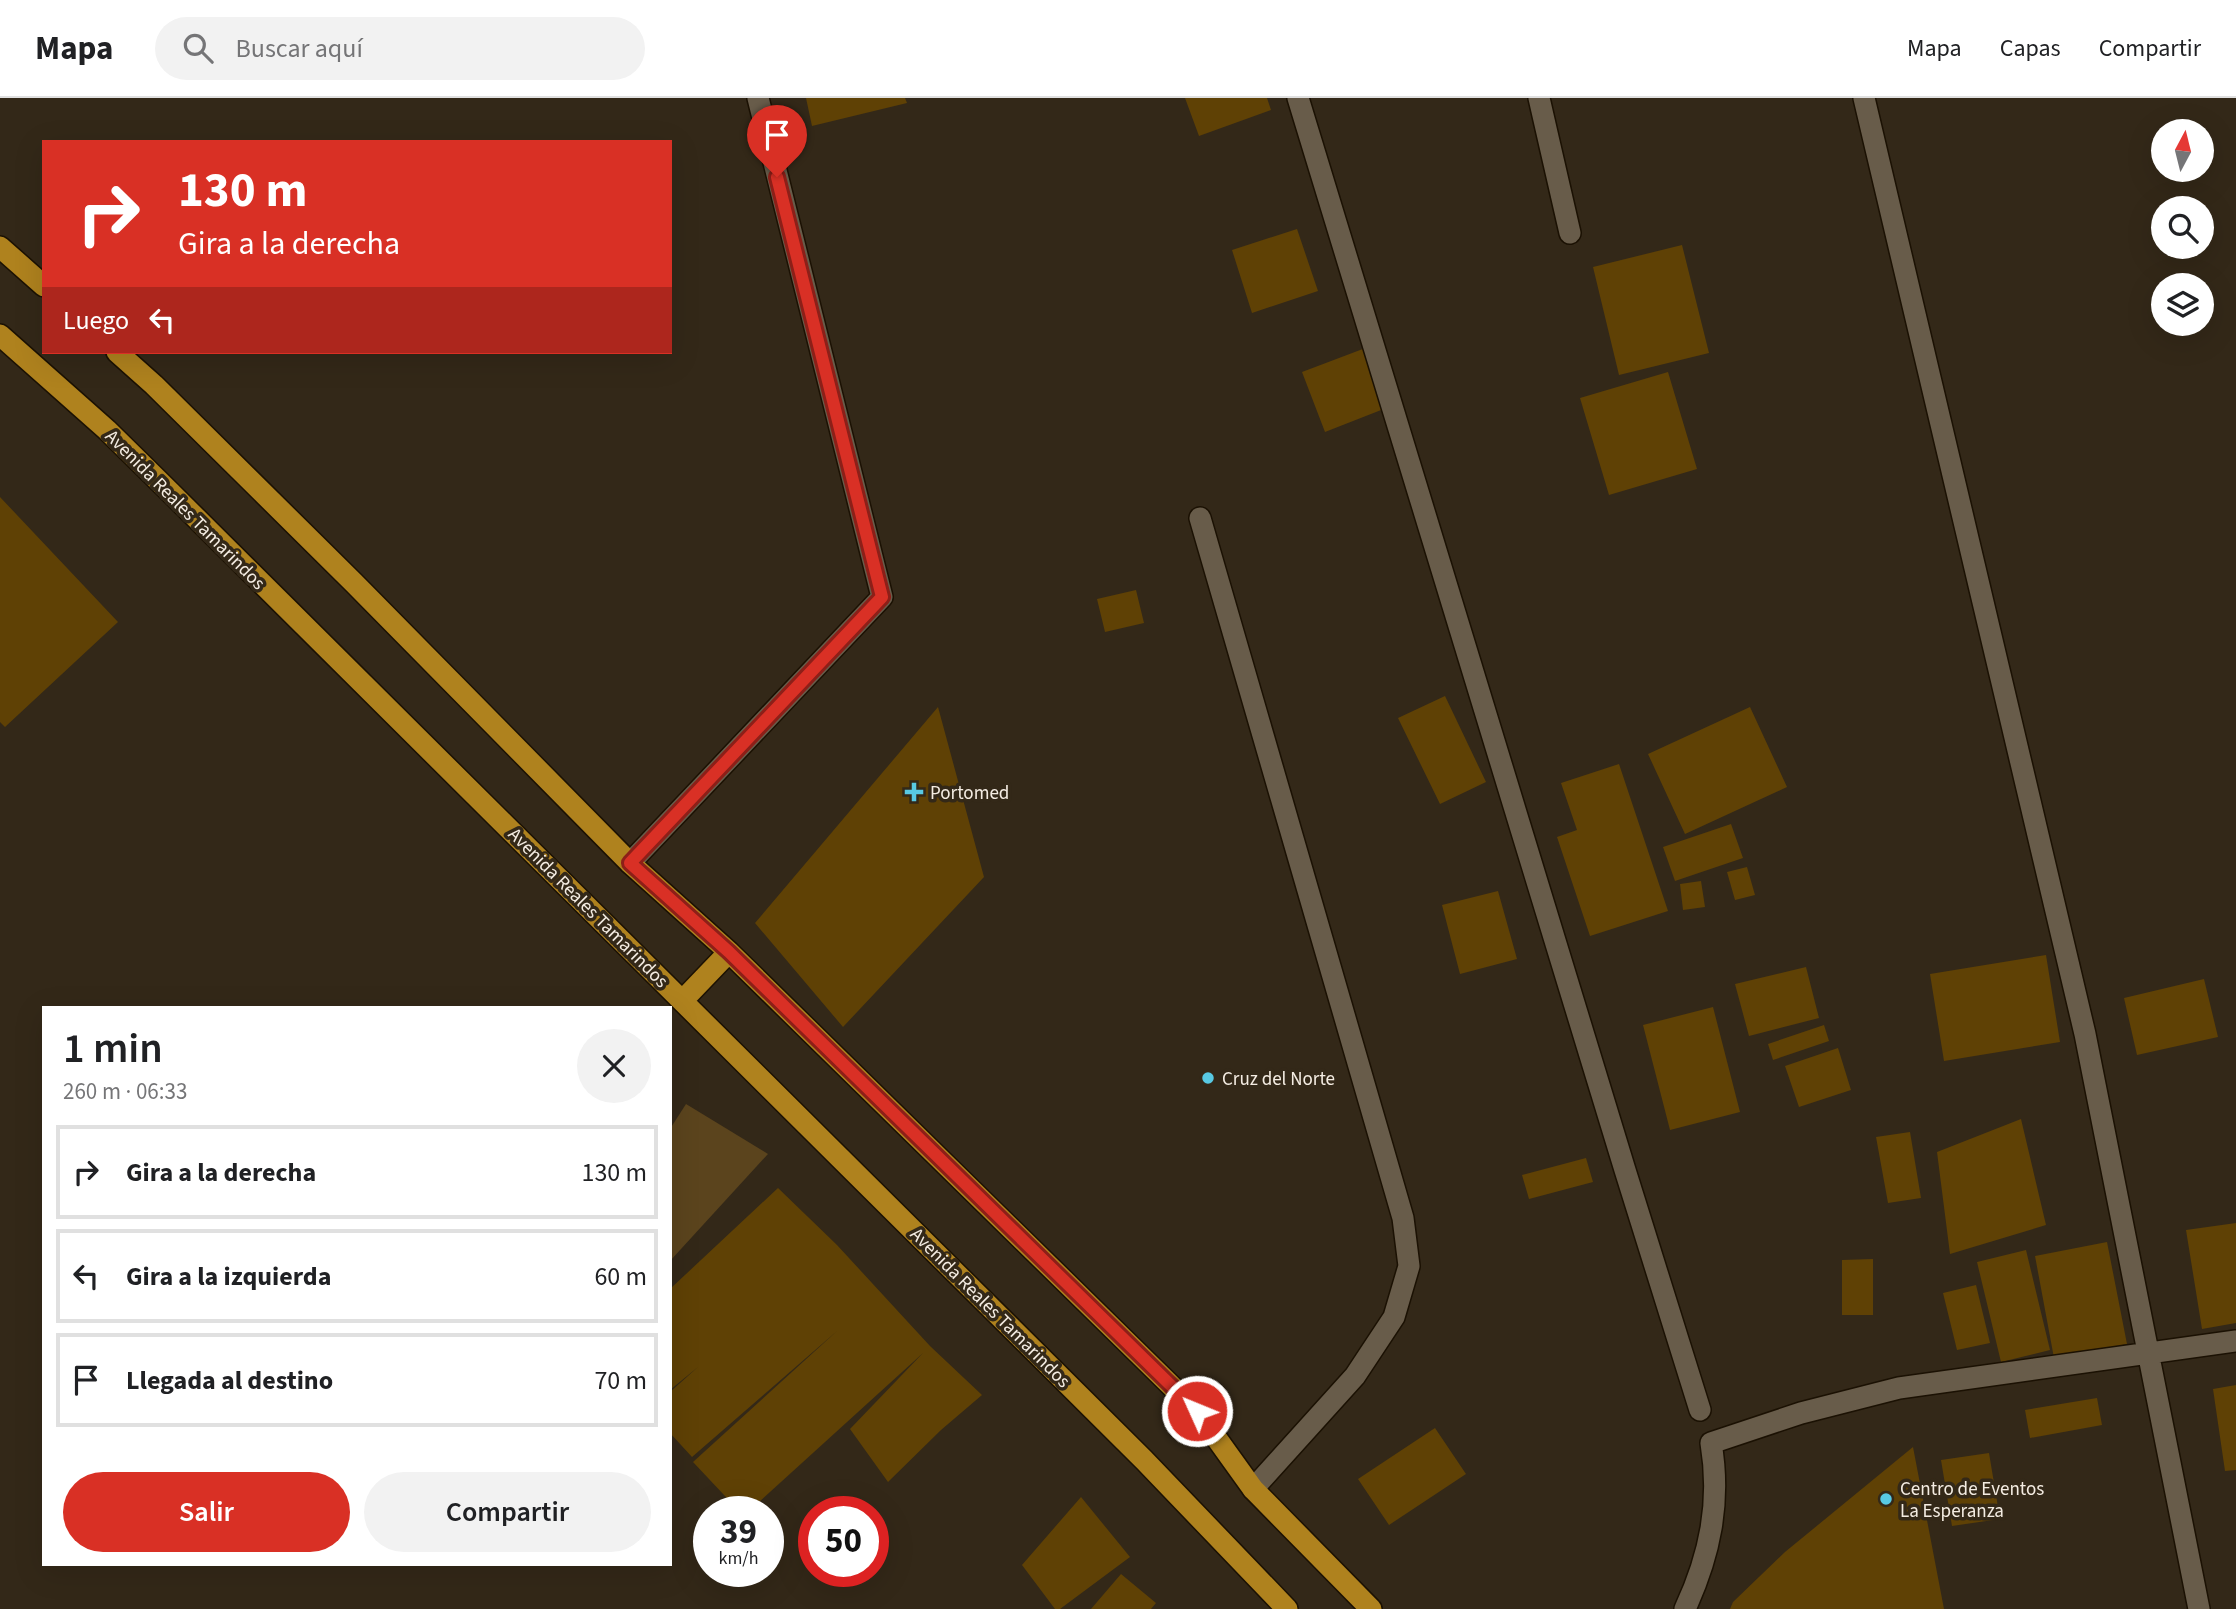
<!DOCTYPE html>
<html lang="es">
<head>
<meta charset="utf-8">
<style>
  :root { --surface:#fff; --page:#f2f2f2; --text:#202124; --muted:#757577; --line:#e0e0e0; --accent:#d93025 }
  body { margin:0; font-family:"Source Sans 3",sans-serif; background:var(--page); color:var(--text); height:100vh; display:flex; flex-direction:column; font-size:26px; white-space:nowrap }
  * { box-sizing:border-box; margin:0 }
  p { font-size:23px; color:var(--muted) }
  .icon { flex:none; width:38px; height:38px; fill:none; stroke:currentColor; stroke-width:2; stroke-linecap:round; stroke-linejoin:round }
  .map { position:relative; flex:1; overflow:hidden }
  .side { position:absolute; left:42px; top:908px; width:630px; height:560px; display:flex; flex-direction:column; background:var(--surface); border-radius:0px; box-shadow:0 7px 28px #0002 }
  .side>* { flex:none }
  .banner { position:absolute; left:42px; top:42px; width:630px; height:214px; border-radius:0px; box-shadow:0 7px 28px #0002; background:#d93025; color:#fff; overflow:hidden }
  .needle { width:46px; rotate:7deg }
  .tools { position:absolute; left:2151px; top:21px; display:grid; gap:14px }
  .tools a { display:grid; place-items:center; width:63px; height:63px; border-radius:50%; background:var(--surface); box-shadow:0 7px 28px #0002; font-size:35px }
  .speed { position:absolute; left:693px; top:1398px; display:flex; gap:14px; font-size:35px; font-weight:700; text-align:center }
  .speed>* { display:grid; place-content:center; width:91px; height:91px; border-radius:50%; background:var(--surface); box-shadow:0 7px 28px #0002; line-height:1 }
  .speed small { font-size:18px; font-weight:400 }
  .speed .limit { border:10px solid #d22; background:#fff; color:#111 }
  .pin { position:absolute; display:grid; place-items:center; width:60px; height:60px; color:#fff; margin:-72px -30px; border-radius:50% 50% 50% 0; rotate:-45deg; box-shadow:0 0 7px #0007 }
  .pin .icon { rotate:45deg }
  .me { position:absolute; width:77px; margin:-38px; rotate:314deg; stroke-linejoin:round; filter:drop-shadow(0 0 5px #0008) }
  .turn { display:flex; align-items:center; gap:24px; height:147px; padding:0 21px; font-size:32px }
  .turn .icon { width:91px; height:91px; stroke-width:2.5 }
  .turn b { display:block; font-size:49px; line-height:60px }
  .then { display:flex; align-items:center; height:66px; padding:0 21px; background:#0003; gap:14px; font-size:26px }
  .round { display:grid; place-items:center; flex:none; width:74px; height:74px; border-radius:37px; background:var(--page) }
  .head { display:flex; align-items:center; justify-content:space-between; height:119px; padding:0 21px }
  h1 { font-size:42px; font-weight:600; line-height:52px }
  .cta { display:flex; gap:14px; margin-top:auto; padding:14px 21px }
  .cta a { flex:1; height:80px; border-radius:42px; background:var(--accent); color:#fff; font-size:28px; font-weight:600; line-height:80px; text-align:center }
  .cta a+a { background:var(--page); color:var(--text) }
  ul { padding:0; list-style:none }
  li { display:flex; align-items:center; gap:21px; height:94px; margin:0 14px 10px; padding:0 7px; border:4px solid var(--line); border-radius:0px }
  li div { flex:1 }
  li b { display:block; font-size:26px }
  li em { font-style:normal }
  header { display:flex; align-items:center; gap:42px; box-sizing:border-box; height:98px; padding:0 35px; background:var(--surface); border-bottom:2px solid var(--line) }
  header strong { font-size:33px }
  nav { display:flex; gap:38px; margin-inline-start:auto; font-size:24px }
  .search { width:490px; height:63px; background:var(--page); display:flex; align-items:center; gap:18px; box-sizing:border-box; padding:0 24px; border-radius:38px; color:var(--muted); font-size:26px }
  .map>svg:first-child { display:block }
</style>
</head>
<body>
<header>
<strong>Mapa</strong>
<div class="search"><svg class="icon" aria-label="search" viewBox="0 0 24 24"><circle cx="10" cy="10" r="6"/><path d="M15 15l6 6"/></svg>Buscar aquí</div>
<nav><a>Mapa</a><a>Capas</a><a>Compartir</a></nav>
</header>
<div class="map">
<svg width="2236" height="1511" viewBox="0 0 2236 1511">
  <rect width="100%" height="100%" fill="#332818"/>
  <path fill="#5b441d" d="M686 1006 768 1056 670 1163V1031Z"/>
  <path fill="#5f4105" d="M806 0H905L907 5 812 28Z
    M1185 0H1267L1271 12 1199 38Z
    M1297 131 1318 193 1252 215 1232 152Z
    M1682 147 1709 255 1619 277 1593 169Z
    M1376 246 1399 305 1325 334 1302 274Z
    M1668 274 1697 371 1609 397 1580 300Z
    M0 399 118 524 5 629 0 624Z
    M1136 492 1144 525 1105 534 1097 501Z
    M1445 598 1486 684 1440 706 1398 620Z
    M938 609 984 779 843 929 755 825Z
    M1750 609 1787 689 1685 736 1648 656Z
    M1619 666 1668 813 1590 838 1557 739 1577 732 1561 685Z
    M1731 726 1743 760 1675 783 1663 749Z
    M1747 769 1755 797 1735 802 1727 774Z
    M1701 783 1705 809 1683 812 1680 786Z
    M1498 793 1517 861 1460 876 1442 807Z
    M2046 857 2060 944 1944 963 1930 876Z
    M1806 869 1819 920 1749 938 1735 886Z
    M2204 881 2218 939 2137 957 2124 900Z
    M1713 909 1740 1014 1670 1032 1643 927Z
    M1824 927 1829 943 1773 962 1768 946Z
    M1838 950 1851 992 1799 1009 1785 968Z
    M2021 1021 2046 1127 1950 1156 1937 1054Z
    M1910 1034 1921 1100 1888 1105 1876 1039Z
    M1586 1060 1593 1084 1529 1101 1522 1077Z
    M778 1090 837 1147 930 1248 982 1297 941 1332 888 1384 850 1331 923 1255 748 1414H740L693 1364 837 1233 692 1359 670 1335V1294L698 1269 670 1292V1191Z
    M2236 1125V1225L2202 1231 2186 1132Z
    M2107 1144 2127 1246 2054 1260 2035 1158Z
    M2026 1152 2050 1252 2001 1264 1977 1164Z
    M1873 1161V1217H1842V1162Z
    M1976 1187 1990 1245 1957 1252 1943 1195Z
    M2236 1287V1372L2225 1373 2213 1291Z
    M2097 1300 2102 1327 2030 1340 2025 1312Z
    M1435 1330 1466 1376 1389 1427 1358 1381Z
    M1913 1349 1944 1511H1730L1733 1504 1785 1454Z
    M1989 1355 2000 1421 1952 1428 1941 1362Z
    M1081 1399 1130 1459 1060 1511H1055L1022 1467Z
    M1121 1476 1156 1505 1151 1511H1091Z"/>
  <g fill="none" stroke-linecap="round" stroke-linejoin="round">
    <defs>
      <path id="minor" d="M1298 0 1625 1072 1700 1312
        M1539 0 1570 135
        M1864 0 2085 936 2199 1511
        M1200 420 1403 1120 1409 1168 1394 1219 1355 1278 1253 1391
        M630 765 882 499 758 0
        M1685 1511C1710 1457 1721 1404 1711 1345L1801 1315 1899 1290 2236 1243"/>
      <path id="major" d="M0 149 44 188
        M0 237 107 332 171 395 1144 1362 1287 1511
        M117 254 154 287 354 485 630 765 729 854 1197 1313 1253 1391 1371 1511
        M683 902 729 854"/>
    </defs>
    <use href="#minor" stroke="#1b1103" stroke-width="24"/>
    <use href="#major" stroke="#1b1103" stroke-width="24"/>
    <use href="#minor" stroke="#685c4a" stroke-width="21"/>
    <use href="#major" stroke="#af821e" stroke-width="21"/>
  </g>
  <g fill="none" stroke-linecap="round" stroke-linejoin="round">
    <defs>
      <path id="route" d="M777 79 882 499 630 765 729 854 1197 1313"/>
    </defs>
    <use href="#route" stroke="#8d1f18" stroke-width="18"/>
    <use href="#route" stroke="#d93025" stroke-width="12"/>
  </g>
  <g fill="#58c9e3" stroke="#332818" stroke-width="2.5">
    <path d="M910.5 683.5h7v7h7v7h-7v7h-7v-7h-7v-7h7z"/>
    <circle cx="1208" cy="980" r="7"/>
    <circle cx="1886" cy="1401" r="7"/>
  </g>
  <g text-anchor="middle" stroke-width="7" stroke-linejoin="round" paint-order="stroke">
    <g font-size="19" fill="#f4ece2" stroke="#332818">
      <text transform="translate(186 411) rotate(45)" y="7">Avenida Reales Tamarindos</text>
      <text transform="translate(589 809) rotate(45)" y="7">Avenida Reales Tamarindos</text>
      <text transform="translate(991 1209) rotate(45)" y="7">Avenida Reales Tamarindos</text>
    </g>
    <g font-size="19" fill="#f4ece2" stroke="#332818" text-anchor="start">
      <text x="930" y="701">Portomed</text>
      <text x="1222" y="987">Cruz del Norte</text>
      <text x="1900" y="1397">Centro de Eventos<tspan x="1900" dy="22">La Esperanza</tspan></text>
    </g>
  </g>
</svg>
<div class="tools">
<a><svg class="needle" viewBox="-14 -14 28 28"><path d="M0-13l5 13h-10z" fill="#e53935"/><path d="M0 13l5-13h-10z" fill="#757577"/></svg></a>
<a><svg class="icon" aria-label="search" viewBox="0 0 24 24"><circle cx="10" cy="10" r="6"/><path d="M15 15l6 6"/></svg></a>
<a><svg class="icon" aria-label="layers" viewBox="0 0 24 24"><path d="M12 4l9 5-9 5-9-5zM3 14l9 5 9-5"/></svg></a>
</div>
<div class="speed"><div>39<small>km/h</small></div><div class="limit">50</div></div>
<div class="pin" style="left:777px;top:79px;background:#d93025"><svg class="icon" aria-label="arrive" viewBox="0 0 24 24"><path d="M6 21V4h12l-3 4 3 4H6"/></svg></div>
<svg class="me" style="left:1197px;top:1313px" viewBox="-20 -20 40 40"><circle r="17" fill="#d93025" stroke="#fff" stroke-width="3"/><path d="M0-11L8 9 0 5-8 9z" fill="#fff"/></svg>
<div class="banner">
<div class="turn"><svg class="icon" aria-label="right" viewBox="0 0 24 24"><path d="M7 20v-9h11M14 6l5 5-5 5"/></svg><div><b>130 m</b>Gira a la derecha</div></div>
<div class="then">Luego<svg class="icon" aria-label="left" viewBox="0 0 24 24"><path d="M17 20v-9H6M10 6l-5 5 5 5"/></svg></div>
</div>
<section class="side">
<div class="head"><div><h1>1 min</h1><p>260 m · 06:33</p></div><a class="round"><svg class="icon" aria-label="close" viewBox="0 0 24 24"><path d="M6 6l12 12M18 6L6 18"/></svg></a></div>
<ul>
<li><svg class="icon" aria-label="right" viewBox="0 0 24 24"><path d="M7 20v-9h11M14 6l5 5-5 5"/></svg><div><b>Gira a la derecha</b></div><em>130 m</em></li>
<li><svg class="icon" aria-label="left" viewBox="0 0 24 24"><path d="M17 20v-9H6M10 6l-5 5 5 5"/></svg><div><b>Gira a la izquierda</b></div><em>60 m</em></li>
<li><svg class="icon" aria-label="arrive" viewBox="0 0 24 24"><path d="M6 21V4h12l-3 4 3 4H6"/></svg><div><b>Llegada al destino</b></div><em>70 m</em></li>
</ul>
<div class="cta"><a>Salir</a><a>Compartir</a></div>
</section>
</div>
</body>
</html>
